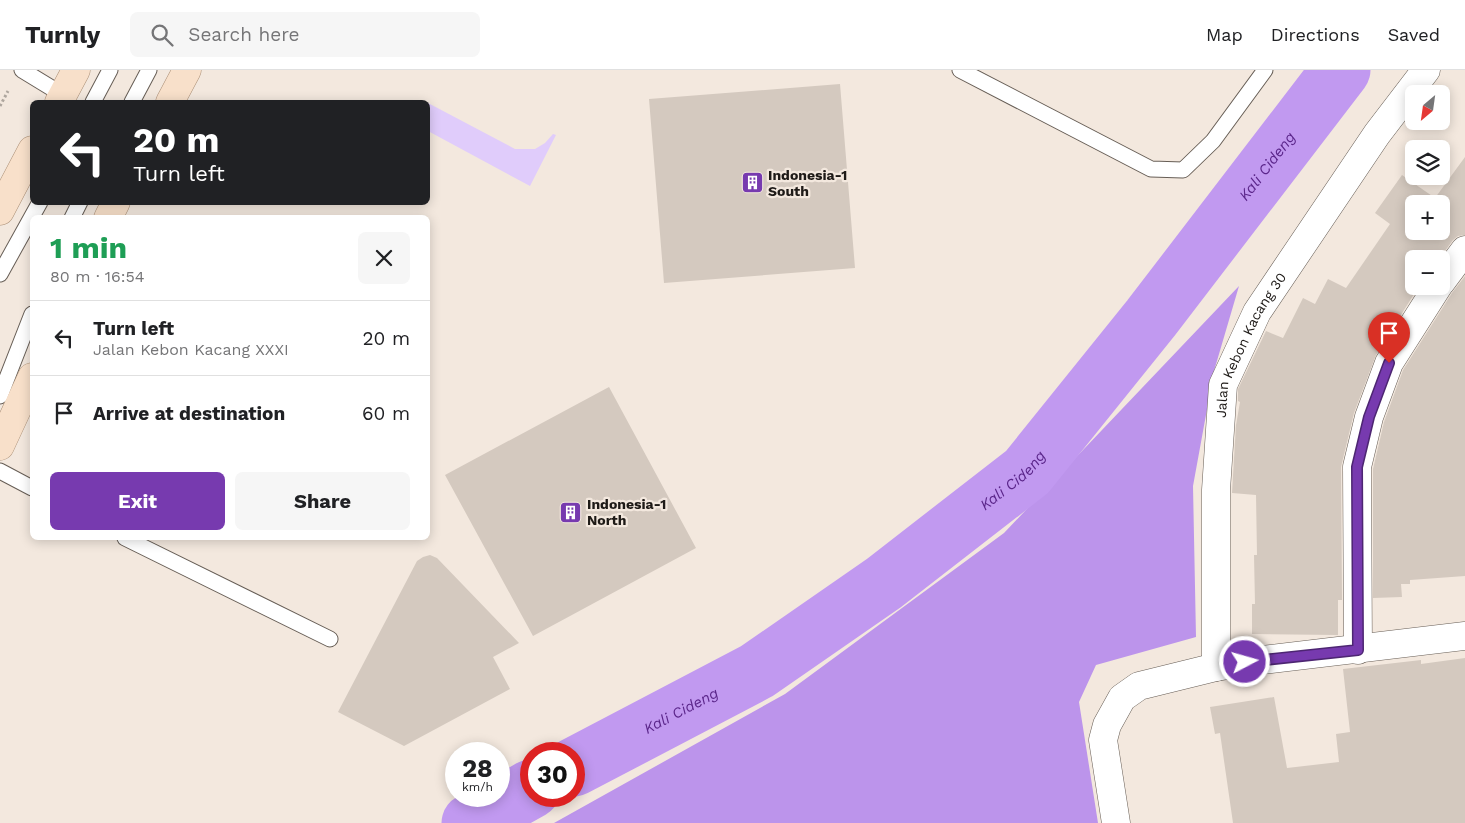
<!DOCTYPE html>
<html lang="en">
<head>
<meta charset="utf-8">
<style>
  :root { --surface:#fff; --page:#f6f6f6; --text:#202124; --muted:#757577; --line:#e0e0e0; --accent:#773aaf }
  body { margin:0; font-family:"Work Sans",sans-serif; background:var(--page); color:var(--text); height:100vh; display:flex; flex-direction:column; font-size:19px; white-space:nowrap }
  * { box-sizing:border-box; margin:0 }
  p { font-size:16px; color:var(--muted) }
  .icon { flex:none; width:28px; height:28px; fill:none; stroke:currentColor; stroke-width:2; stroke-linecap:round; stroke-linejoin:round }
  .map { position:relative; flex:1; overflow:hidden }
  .side { position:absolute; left:30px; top:145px; width:400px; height:325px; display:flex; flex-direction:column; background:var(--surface); border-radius:8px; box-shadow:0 2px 12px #0003 }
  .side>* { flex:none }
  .hud { position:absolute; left:30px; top:30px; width:400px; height:105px; border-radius:8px; box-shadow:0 2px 12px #0003; background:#202124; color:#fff; overflow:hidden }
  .needle { width:32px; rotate:209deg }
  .buttons { position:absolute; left:1405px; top:15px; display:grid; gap:10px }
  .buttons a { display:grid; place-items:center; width:45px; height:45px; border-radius:8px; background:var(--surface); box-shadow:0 2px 12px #0003; font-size:25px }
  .speed { position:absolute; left:445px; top:672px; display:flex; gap:10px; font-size:25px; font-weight:700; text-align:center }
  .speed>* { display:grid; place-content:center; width:65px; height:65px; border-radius:50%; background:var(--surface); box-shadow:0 2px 12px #0003; line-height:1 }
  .speed small { font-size:12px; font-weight:400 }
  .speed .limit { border:8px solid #d22; background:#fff; color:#111 }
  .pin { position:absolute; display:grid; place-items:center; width:42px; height:42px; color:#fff; margin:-51px -21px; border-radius:50% 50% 50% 0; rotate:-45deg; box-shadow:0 0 5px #0007 }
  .pin .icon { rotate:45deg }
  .me { position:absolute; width:55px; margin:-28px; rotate:84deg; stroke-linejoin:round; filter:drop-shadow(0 0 4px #0008) }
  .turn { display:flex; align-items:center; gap:18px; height:105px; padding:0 20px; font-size:22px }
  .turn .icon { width:65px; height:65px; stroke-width:2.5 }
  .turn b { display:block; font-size:35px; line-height:42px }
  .round { display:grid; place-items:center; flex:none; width:52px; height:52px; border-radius:8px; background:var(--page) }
  .summary { display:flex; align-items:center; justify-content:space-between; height:85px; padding:0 20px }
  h1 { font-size:30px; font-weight:700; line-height:38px; color:#1e9e55 }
  .button { display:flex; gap:10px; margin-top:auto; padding:10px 20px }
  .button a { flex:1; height:58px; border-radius:8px; background:var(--accent); color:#fff; font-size:20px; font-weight:700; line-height:58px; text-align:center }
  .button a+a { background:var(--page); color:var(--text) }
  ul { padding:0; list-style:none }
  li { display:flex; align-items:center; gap:15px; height:75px; padding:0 20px; border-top:1px solid var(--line) }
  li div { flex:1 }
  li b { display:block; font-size:19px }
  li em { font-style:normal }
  header { display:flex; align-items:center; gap:30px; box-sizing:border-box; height:70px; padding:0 25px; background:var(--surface); border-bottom:1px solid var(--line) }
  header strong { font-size:24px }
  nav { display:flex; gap:28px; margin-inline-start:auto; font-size:18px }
  .search { width:350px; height:45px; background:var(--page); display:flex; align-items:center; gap:12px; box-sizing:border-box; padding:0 18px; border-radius:8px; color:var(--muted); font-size:19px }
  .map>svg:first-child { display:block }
</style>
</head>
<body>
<header>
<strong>Turnly</strong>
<div class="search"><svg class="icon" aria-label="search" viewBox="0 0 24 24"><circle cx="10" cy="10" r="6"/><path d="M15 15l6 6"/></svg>Search here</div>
<nav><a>Map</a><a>Directions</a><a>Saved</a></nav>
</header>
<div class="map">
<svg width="1465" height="753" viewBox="0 0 1465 753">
  <rect width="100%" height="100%" fill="#f3e8de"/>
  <path fill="#e0ccfb" d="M428 33 515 79H535L545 73 553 64 556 65 530 116 428 61Z"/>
  <path fill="#bc94eb" d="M1239 216 1214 301 1193 416 1196 567 1096 595 1079 632 1098 753H554L785 624 1004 463Z"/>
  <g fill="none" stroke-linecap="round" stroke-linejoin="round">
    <g stroke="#c199f0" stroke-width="59">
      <path id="s1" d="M574 697 757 601 884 513 1027 402 1151 248 1341 0"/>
      <path d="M471 753 531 719"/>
    </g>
  </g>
  <path fill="#d4c9bf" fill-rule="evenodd" d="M840 14 855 198 664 213 649 29Z
    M1465 87V165L1458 166 1453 170 1439 189H1414V216H1419L1376 285 1354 343 1341 397 1342 530H1338V565L1252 564V534H1255L1254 485H1257L1256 425 1232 423 1236 355 1240 332 1238 331V319L1266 261 1283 268 1303 228 1315 234 1328 209 1346 218 1390 154 1375 143 1402 105 1435 128ZM1414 134H1441V161H1414Z
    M1465 206V506L1410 510V514H1401L1402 527 1373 528V399L1384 352 1403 300 1452 223Z
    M609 317 696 478 533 566 445 405Z
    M430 485 437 488 519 573 493 587 510 619 404 676 338 642 417 491 423 487Z
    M1465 588V753H1233L1220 663 1215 664 1210 637 1274 627 1287 698 1339 692 1336 664 1350 662 1343 599 1421 590V594Z"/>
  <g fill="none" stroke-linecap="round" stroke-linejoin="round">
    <defs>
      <path id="lane" d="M22 0 63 25
        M960 0 1151 99 1183 100 1213 71 1265 0
        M93 32 110 0
        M132 32 149 0
        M72 148 80 132
        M0 204 40 132
        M0 326 32 244
        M0 401 32 418
        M125 468 330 569"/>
      <g id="street">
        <path d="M1441 212 1465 180"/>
        <path d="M1358 580 1357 397 1369 347 1389 293 1438 216"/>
        <path id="s2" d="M1216 597V420L1223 315 1257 242 1377 64 1426 0"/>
        <path d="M1116 753 1103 670 1107 655 1122 628 1139 616 1216 597 1245 592 1465 566"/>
      </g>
      <path id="primary" d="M59 32 76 0
        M170 32 187 0
        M0 141 32 80
        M108 148 116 132
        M0 376 32 307"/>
    </defs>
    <use href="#lane" stroke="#675e56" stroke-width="17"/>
    <use href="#street" stroke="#675e56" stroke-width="29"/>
    <use href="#primary" stroke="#a98d74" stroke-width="29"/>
    <path stroke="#aea69e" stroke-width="3" stroke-dasharray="2.5 2.5" stroke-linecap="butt" d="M0 36 8 21"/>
    <use href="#lane" stroke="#fff" stroke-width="15"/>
    <use href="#street" stroke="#fff" stroke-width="28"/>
    <use href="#primary" stroke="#f8e0ca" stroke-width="28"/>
  </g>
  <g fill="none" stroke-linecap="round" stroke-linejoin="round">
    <defs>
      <path id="route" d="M1245 592 1358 580 1357 397 1369 347 1389 293"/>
    </defs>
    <use href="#route" stroke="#4d2672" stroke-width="12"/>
    <use href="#route" stroke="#773aaf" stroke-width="9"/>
  </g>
  <defs>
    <symbol id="building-square" viewBox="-11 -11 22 22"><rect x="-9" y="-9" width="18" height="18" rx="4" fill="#773aaf" stroke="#f3e8de"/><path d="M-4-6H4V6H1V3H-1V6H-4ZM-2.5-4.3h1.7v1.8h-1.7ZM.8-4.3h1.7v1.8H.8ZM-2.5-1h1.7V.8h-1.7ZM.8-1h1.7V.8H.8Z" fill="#fff"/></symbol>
  </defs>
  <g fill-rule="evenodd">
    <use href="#building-square" x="740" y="100" width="25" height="25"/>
    <use href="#building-square" x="558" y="430" width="25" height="25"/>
  </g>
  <g text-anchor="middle" stroke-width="4.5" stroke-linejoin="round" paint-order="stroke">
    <g font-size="14" font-weight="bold" fill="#1e1a17" stroke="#f3e8de" text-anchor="start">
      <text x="768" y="110">Indonesia-1<tspan x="768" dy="16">South</tspan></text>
      <text x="587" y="439">Indonesia-1<tspan x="587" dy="16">North</tspan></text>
    </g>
    <g font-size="14" fill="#1e1a17" stroke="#f3e8de">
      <text dy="5" stroke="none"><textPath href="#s2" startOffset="329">Jalan Kebon Kacang 30</textPath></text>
    </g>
    <g font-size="15" font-style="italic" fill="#5b268a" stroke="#f3e8de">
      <text dy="5" stroke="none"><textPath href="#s1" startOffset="931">Kali Cideng</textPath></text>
      <text dy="5" stroke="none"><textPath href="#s1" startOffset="526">Kali Cideng</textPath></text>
      <text dy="5" stroke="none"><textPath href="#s1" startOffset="121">Kali Cideng</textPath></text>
    </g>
  </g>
</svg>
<div class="buttons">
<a><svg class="needle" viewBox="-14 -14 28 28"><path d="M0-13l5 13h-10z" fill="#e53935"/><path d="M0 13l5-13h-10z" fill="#757577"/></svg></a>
<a><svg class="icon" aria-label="layers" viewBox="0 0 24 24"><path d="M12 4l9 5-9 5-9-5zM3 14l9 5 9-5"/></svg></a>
<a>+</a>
<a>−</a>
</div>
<div class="speed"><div>28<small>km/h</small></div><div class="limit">30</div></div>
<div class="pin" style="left:1389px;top:293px;background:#d93025"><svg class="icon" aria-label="arrive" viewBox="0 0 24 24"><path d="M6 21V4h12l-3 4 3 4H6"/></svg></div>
<svg class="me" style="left:1245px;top:592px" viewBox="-20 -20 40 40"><circle r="17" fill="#773aaf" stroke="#fff" stroke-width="3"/><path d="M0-11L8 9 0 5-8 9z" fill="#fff"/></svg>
<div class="hud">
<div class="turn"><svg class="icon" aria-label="left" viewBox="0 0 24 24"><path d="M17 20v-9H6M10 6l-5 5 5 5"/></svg><div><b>20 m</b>Turn left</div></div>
</div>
<section class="side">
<div class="summary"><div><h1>1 min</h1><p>80 m · 16:54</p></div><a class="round"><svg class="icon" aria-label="close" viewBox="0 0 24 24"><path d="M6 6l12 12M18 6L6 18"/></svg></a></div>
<ul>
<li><svg class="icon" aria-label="left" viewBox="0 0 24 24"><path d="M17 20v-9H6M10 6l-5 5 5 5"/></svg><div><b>Turn left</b><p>Jalan Kebon Kacang XXXI</p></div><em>20 m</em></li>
<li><svg class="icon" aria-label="arrive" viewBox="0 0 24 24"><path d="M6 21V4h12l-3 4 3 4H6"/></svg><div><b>Arrive at destination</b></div><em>60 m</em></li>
</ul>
<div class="button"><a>Exit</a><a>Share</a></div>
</section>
</div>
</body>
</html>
